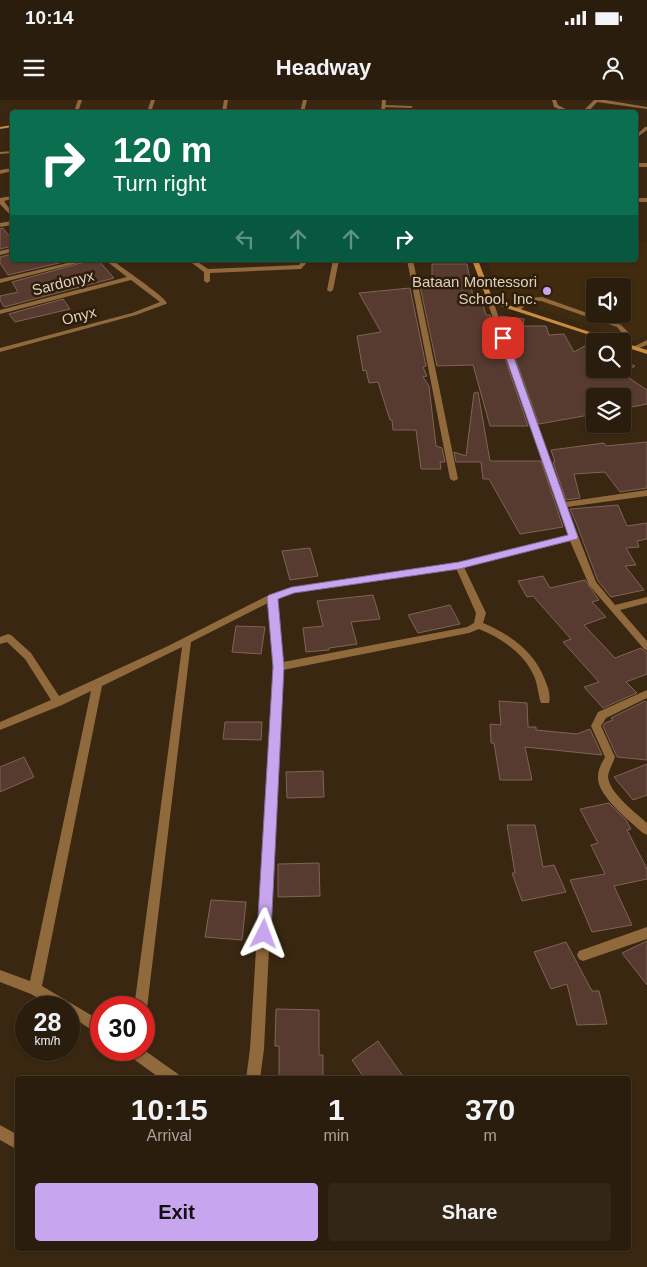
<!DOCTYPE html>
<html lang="en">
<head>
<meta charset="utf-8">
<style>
  :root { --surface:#2b1d0d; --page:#332616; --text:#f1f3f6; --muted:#a6a29d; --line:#473b2e; --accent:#c7a6ef }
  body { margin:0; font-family:Arial,sans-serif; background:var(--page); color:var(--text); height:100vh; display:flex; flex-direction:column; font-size:19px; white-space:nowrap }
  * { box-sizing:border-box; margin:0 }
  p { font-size:16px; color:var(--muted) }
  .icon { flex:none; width:28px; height:28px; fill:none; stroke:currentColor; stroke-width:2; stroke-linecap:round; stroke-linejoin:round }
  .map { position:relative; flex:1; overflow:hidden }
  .side { position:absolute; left:15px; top:976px; width:616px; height:175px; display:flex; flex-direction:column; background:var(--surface); border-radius:5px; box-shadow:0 1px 4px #0004,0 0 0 1px var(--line) }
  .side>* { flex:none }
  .top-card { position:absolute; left:10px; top:10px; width:628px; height:152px; border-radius:5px; box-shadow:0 1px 4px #0004,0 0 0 1px var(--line); background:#0b6e4f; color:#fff; overflow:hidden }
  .controls { position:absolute; left:586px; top:178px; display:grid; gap:10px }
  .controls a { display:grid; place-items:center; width:45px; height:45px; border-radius:5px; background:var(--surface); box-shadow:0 1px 4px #0004,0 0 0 1px var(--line); font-size:25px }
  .speed { position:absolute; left:15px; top:896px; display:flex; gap:10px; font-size:25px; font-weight:700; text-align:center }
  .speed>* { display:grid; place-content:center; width:65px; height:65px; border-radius:50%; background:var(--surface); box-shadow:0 1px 4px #0004,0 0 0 1px var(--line); line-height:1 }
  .speed small { font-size:12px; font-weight:400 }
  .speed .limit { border:8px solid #d22; background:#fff; color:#111 }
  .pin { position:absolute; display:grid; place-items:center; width:42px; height:42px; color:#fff; margin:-21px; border-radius:10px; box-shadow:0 2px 8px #0006 }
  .me { position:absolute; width:55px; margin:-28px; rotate:3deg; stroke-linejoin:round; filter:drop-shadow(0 0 4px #0008) }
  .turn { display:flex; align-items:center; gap:18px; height:105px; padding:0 20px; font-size:22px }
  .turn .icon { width:65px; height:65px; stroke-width:2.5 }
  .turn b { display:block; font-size:35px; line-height:42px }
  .lanes { display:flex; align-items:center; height:48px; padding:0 20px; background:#0003; justify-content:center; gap:25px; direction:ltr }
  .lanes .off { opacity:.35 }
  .eta { display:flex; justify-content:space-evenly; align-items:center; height:85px; text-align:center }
  .eta b { font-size:30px; font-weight:800; line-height:35px }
  .button { display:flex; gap:10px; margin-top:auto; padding:10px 20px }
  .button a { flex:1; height:58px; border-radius:5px; background:var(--accent); color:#111; font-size:20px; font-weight:800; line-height:58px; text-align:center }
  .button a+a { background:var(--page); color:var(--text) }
  .status { display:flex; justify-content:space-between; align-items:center; height:35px; padding:0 25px; background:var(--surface); direction:ltr }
  .status svg { height:14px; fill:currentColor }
  header { display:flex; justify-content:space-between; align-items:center; height:65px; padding:0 20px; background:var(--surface); font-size:22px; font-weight:800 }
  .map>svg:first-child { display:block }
</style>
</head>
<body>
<div class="status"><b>10:14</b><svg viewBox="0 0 49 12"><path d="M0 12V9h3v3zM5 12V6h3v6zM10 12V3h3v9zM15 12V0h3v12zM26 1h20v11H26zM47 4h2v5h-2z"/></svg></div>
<header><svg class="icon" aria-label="menu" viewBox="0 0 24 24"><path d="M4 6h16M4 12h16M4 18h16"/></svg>Headway<svg class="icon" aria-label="person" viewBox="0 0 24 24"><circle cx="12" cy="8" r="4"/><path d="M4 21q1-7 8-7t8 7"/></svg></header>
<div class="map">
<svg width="647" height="1167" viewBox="0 0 647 1167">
  <rect width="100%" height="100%" fill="#392711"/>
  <path fill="#412b0e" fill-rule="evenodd" d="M635 142H647V235L635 241 500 195 487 162 557 163V160H635ZM595 186H622V214H595Z"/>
  <path fill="#573b30" stroke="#816357" d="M3 128 12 140V146L0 149V129Z
    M12 154V160H72L8 175 0 163V157Z
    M92 160H98L114 178 4 207 0 200V196L18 192 12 182Z
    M432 164H467L474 202 482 201 486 215H490L528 326H490L473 265 437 266 420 186 432 185Z
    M410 188 426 266 423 267 427 276 423 277 429 286 436 346 442 348 445 362H440L441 369H421L416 330H393L392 320H390L378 282 369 283 366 270 363 271 357 236 381 232 359 193Z
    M63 199 70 209 15 222 9 214Z
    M500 216 524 219 523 226H546L549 235 564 234 574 252 595 240V269H622V261L635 266 623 274 647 290V304L622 309V296H595V314L539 324Z
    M478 292 490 361H541L563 427 520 434 489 379H483L481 362H456L454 352 466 356 474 293Z
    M647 342V388L620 392 605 372 574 374 580 398 566 400 553 362H555L551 350 604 343 606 346Z
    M618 405 627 426 647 423V439L637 441 639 447 626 448 636 465 625 466 644 490 611 497 598 481 577 425 570 409Z
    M310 448 318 476 290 480 282 451Z
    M543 476 550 488 585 480 599 500 592 502 606 517 584 525 615 558 641 548 647 553V574L626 582 637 593 603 608 584 587 599 582 563 542 571 539 533 496 527 497 518 481Z
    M373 495 380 519 351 522 357 544 329 548V550L306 552 303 528 323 526 317 501Z
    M450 505 460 524 418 533 408 515Z
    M236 526 265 527 261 554 232 552Z
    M499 601 527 603 528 627H536V630L577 634 590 629 602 655 525 647 532 680H500L494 643H491L490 624 501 625Z
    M645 601 647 603V660L617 657 603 626 605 623 613 620 611 618Z
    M225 622H262L261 640 223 639Z
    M24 657 34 677 0 692V667Z
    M647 664V695L633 700 614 677Z
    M323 671 324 697 287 698 286 672Z
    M609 703 626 720 631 729 627 730 647 769V779L614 786 632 825 592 832 570 780 605 774 591 745 598 743 580 709Z
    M507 725H535L543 767 554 765 566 792 522 801 512 773H515Z
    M319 763 320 796 278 797V764Z
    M211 800 246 802 242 840 205 837Z
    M647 841V885L622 853Z
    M566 842 592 891H599L607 924 577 925 567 884 551 889 534 852Z
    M276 909 319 910V955H323V979H279V946H275Z
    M378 941 405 979H365L352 960Z"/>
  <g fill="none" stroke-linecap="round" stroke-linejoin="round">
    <path fill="#90693d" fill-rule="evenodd" d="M384 5 411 6 413 7 411 8 382 7Z
      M542 197 621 225 629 233 622 241H615L622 233 617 227 541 201H531L519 211 514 210 527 198Z"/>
    <path fill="#90693d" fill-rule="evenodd" d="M78 0H82L78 12H74Z
      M151 0H155L151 12H147Z
      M224 0H228L226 12H222Z
      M303 0H307L304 12H300Z
      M382 0H386L385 12H381Z
      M552 0H556L558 5 571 12H566L554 7Z
      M594 0H605L647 7V9L597 2 589 11 577 12 585 9Z
      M645 27H647V30L635 39V36Z
      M12 51V53L0 54V52Z
      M635 63H647V67H635Z
      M12 68V71L0 74V70Z
      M12 96V99L4 101 12 112V117L0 104V98Z
      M635 98H647V102H635Z
      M12 121V125L0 127V123Z
      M12 148V152L0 155V151Z
      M80 160H90L0 183V179Z
      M105 160H112C121 167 164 196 167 203L166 204 136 215 0 252V248L132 213 160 202 131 180 0 214V210L127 177Z
      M188 160H195L208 169 299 165 303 160H309L301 169 210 173V181L207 183 204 181V172Z
      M333 160H339L333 190 330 192 327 190Z
      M407 160H413L458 379 454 381 450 379Z
      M490 199 493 201 565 402 647 390V396L567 407 596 482 615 505 647 497V503L620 510 647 541V551L644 549 589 485 570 441 464 467 486 513 483 523C510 534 535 552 545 580 548 587 551 596 549 603H541C538 595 538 585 534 576 524 553 501 538 479 529L469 533 283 570 264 949 260 979H246L250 949 273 567 268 503 191 542 147 908 144 913V908H134L182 547 102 586 42 886 101 921V936L69 915V908H55L31 894 0 882V870L30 881 91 591 62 605 0 630V622L51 600 25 559 7 542 0 544V537L8 534 11 535 31 553 59 596 168 546 269 495 289 488 459 462 568 435 487 201ZM456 468 476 513 474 523 467 527 283 562 277 499 293 493Z
      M647 240V245L634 250 631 248Z
      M647 590V598L606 618 601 626 615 657C613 663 609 670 608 676 608 692 636 713 647 723V735L643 733C630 721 596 695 598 676 598 669 602 663 605 657L591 626 598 612Z
      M647 827V839L583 861 579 859 577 855 579 851Z
      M126 950H144L178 974 180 979H161L128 955Z
      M0 1025 18 1035V1050L0 1040Z"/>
    <path fill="#c98b3f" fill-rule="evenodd" d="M12 25V27L0 29V27Z
      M472 160H478L493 200 617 241H608L488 202Z
      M622 242 647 250V254L622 246Z"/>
  </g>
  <path fill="#c7a6ef" stroke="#816c9b" d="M501 236 507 238 578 437 577 439 459 469 294 493 278 499 284 567 271 834 269 839 264 841 259 839 257 834 273 567 267 497 269 495 292 487 459 462 568 435 499 238Z"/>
  <circle fill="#c7a6ef" stroke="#2e1d07" stroke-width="2" cx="547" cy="191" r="5"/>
  <g text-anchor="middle" stroke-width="5" stroke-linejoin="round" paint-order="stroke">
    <g font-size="15" fill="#ddd1c4" stroke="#2e1d07" text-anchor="end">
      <text x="537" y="187">Bataan Montessori<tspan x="537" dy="17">School, Inc.</tspan></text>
    </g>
    <g font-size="15" fill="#ddd1c4" stroke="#2e1d07">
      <text transform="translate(63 183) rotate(-14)" y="5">Sardonyx</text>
      <text transform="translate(79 216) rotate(-15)" y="5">Onyx</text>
    </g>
  </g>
</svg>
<div class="controls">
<a><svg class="icon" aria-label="sound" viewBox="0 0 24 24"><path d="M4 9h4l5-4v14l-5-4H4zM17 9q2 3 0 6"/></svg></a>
<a><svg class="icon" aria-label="search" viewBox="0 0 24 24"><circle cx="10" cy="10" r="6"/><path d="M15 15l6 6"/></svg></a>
<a><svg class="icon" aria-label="layers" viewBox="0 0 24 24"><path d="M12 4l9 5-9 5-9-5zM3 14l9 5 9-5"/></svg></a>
</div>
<div class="speed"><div>28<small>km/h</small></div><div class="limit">30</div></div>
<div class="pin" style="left:503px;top:238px;background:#d93025"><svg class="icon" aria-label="arrive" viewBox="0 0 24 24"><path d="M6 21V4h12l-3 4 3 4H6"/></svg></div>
<svg class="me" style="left:264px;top:834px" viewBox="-20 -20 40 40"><path d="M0-17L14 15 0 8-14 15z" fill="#c7a6ef" stroke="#fff" stroke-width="4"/></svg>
<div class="top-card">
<div class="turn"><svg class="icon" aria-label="right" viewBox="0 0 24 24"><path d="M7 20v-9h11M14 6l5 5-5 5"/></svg><div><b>120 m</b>Turn right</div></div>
<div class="lanes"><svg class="icon off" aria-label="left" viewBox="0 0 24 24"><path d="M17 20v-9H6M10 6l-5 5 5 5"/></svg><svg class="icon off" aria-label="ahead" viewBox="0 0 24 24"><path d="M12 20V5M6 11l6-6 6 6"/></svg><svg class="icon off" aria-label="ahead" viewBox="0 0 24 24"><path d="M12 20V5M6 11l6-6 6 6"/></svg><svg class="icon" aria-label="right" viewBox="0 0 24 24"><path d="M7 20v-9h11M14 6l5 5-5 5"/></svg></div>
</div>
<section class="side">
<div class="eta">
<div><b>10:15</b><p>Arrival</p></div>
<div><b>1</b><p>min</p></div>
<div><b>370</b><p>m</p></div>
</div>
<div class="button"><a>Exit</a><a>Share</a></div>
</section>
</div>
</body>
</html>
